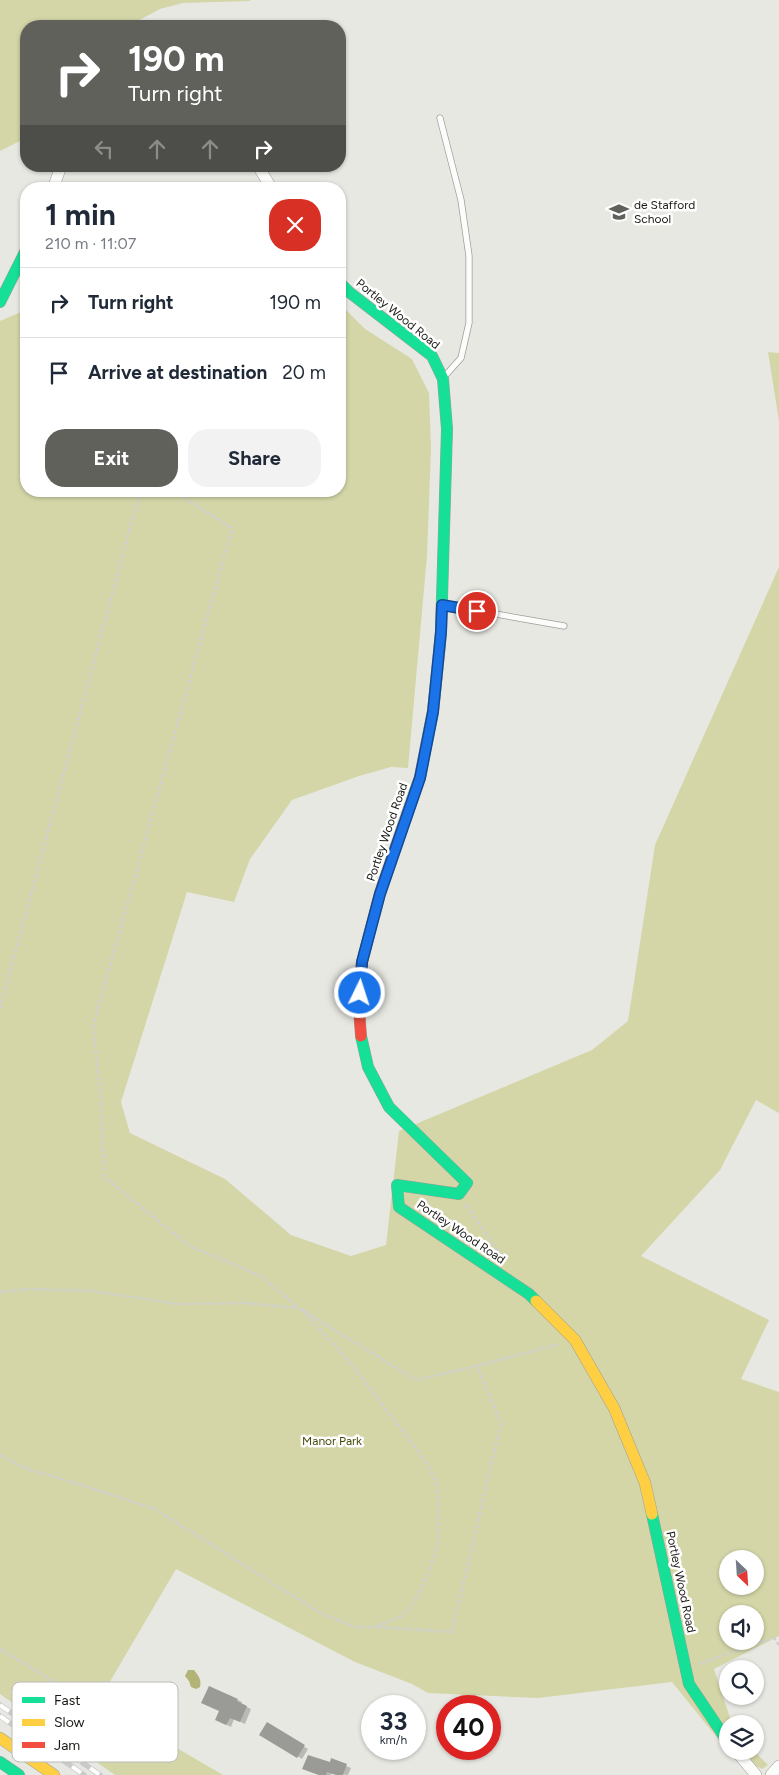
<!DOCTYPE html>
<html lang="en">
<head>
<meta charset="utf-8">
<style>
  :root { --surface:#fff; --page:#f2f2f3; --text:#1f2937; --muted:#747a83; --line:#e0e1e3; --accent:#61615c }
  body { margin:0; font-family:Figtree,sans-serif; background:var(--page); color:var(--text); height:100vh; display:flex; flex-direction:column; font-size:19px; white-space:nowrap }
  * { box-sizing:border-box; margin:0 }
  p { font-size:16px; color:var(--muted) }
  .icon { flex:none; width:28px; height:28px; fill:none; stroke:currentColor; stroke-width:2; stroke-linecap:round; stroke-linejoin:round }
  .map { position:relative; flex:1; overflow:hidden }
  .side { position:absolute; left:20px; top:182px; width:326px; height:315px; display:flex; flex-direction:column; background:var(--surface); border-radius:20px; box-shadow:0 1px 4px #0004 }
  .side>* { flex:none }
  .banner { position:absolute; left:20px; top:20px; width:326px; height:152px; border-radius:20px; box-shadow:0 1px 4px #0004; background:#61615c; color:#fff; overflow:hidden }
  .needle { width:32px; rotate:155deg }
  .controls { position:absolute; left:719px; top:1550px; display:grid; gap:10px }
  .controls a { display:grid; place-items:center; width:45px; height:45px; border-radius:50%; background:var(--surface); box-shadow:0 1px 4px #0004; font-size:25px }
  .speed { position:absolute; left:361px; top:1695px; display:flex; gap:10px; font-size:25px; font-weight:700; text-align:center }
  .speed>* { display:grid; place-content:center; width:65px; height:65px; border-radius:50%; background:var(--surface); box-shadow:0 1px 4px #0004; line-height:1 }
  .speed small { font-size:12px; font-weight:400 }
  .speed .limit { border:8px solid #d22; background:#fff; color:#111 }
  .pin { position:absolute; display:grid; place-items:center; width:42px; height:42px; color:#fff; margin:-21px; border:2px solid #fff; border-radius:50%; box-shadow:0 1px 5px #0007 }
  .me { position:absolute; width:55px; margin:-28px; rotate:4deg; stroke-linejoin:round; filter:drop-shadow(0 0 4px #0008) }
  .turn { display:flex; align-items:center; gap:18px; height:105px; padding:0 25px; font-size:22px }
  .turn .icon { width:65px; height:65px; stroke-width:2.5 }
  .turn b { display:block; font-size:35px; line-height:42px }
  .lanes { display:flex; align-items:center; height:48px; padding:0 25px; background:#0003; justify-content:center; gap:25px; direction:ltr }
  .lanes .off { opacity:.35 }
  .round { display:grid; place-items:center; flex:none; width:52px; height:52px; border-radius:20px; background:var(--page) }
  .headline { display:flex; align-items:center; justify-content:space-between; height:85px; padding:0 25px }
  h1 { font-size:30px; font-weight:700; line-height:38px }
  .cta { display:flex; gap:10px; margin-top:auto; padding:10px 25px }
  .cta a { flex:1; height:58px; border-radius:20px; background:var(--accent); color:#fff; font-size:20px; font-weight:700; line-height:58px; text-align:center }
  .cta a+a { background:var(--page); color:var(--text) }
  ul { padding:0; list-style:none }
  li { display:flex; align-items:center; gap:15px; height:70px; padding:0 25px; border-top:1px solid var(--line) }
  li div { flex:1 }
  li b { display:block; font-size:19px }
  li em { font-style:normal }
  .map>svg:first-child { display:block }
</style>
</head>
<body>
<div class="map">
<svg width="779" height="1775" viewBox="0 0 779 1775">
  <rect width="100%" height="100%" fill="#e8e8e3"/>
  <path fill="#d4d6a8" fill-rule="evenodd" d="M0 0H250V1L183 3 160 9 128 26H26V138L0 151Z
    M340 304 365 329 412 359 429 393 431 448 427 556 408 768 391 767 359 776 292 800 250 859 234 902 187 892 121 1102 130 1133 225 1179 291 1235 351 1256 386 1245 399 1131 592 1050 628 1021 655 845 779 567V1113L756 1100 720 1170 641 1256 769 1320 741 1379 779 1392V1636L714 1669 732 1724H728L727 1750 672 1682 538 1698 428 1693 412 1684 355 1662 176 1569 98 1702 223 1775H115L0 1694V321L21 312 26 317V491H340ZM728 1559H755V1586H728ZM728 1614H755V1641H728Z
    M768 352 779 353V421Z
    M728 1751H754L768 1765 762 1769Z"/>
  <path fill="#b1b377" d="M188 1670H194C198 1675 202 1680 200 1687L196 1689 191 1687 189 1681 185 1676Z"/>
  <path fill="#0003" d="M238 1700 242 1702 241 1704 251 1709 245 1724 234 1719 231 1727 221 1722Z
    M267 1724 308 1749 302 1759 261 1735Z
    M332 1760 351 1768 348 1775 332 1773 331 1775H319L308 1771 330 1764Z"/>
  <path fill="#9a9a96" d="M209 1686 238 1699 237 1701 247 1706 240 1722 230 1718 226 1725 215 1720 219 1711 201 1703Z
    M267 1722 305 1745 297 1758 259 1735Z
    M308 1755 330 1762 331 1758 347 1764 343 1775H336L327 1772 326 1775H319L302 1769Z"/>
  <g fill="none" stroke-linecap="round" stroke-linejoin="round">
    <defs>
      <path id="lane" d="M440 118 461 200 469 256V323L461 358 444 377
        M444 605 564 626"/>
      <path id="street" d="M258 166 272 189
        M53 189 61 166
        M736 1751 756 1775
        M771 1775 779 1766"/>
      <path id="fast" d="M340 283 349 292 432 356 443 379 447 429 441 632 439 654
        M0 302 26 250
        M361 1036 368 1067 389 1107 467 1183 459 1194 397 1185 399 1207 529 1294 536 1301
        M652 1514 689 1684 728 1742
        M0 1762 19 1775"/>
      <path id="slow" d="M403 826 420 777 433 711 439 654
        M536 1301 575 1340 614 1408 645 1483 652 1514
        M0 1738 54 1775"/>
      <path id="jam" d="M361 1036 359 1009 362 962 380 893 403 826"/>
    </defs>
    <use href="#lane" stroke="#9e9e9a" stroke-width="7"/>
    <use href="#street" stroke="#9e9e9a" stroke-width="12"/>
    <use href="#fast" stroke="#9e9e9a" stroke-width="12"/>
    <use href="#slow" stroke="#9e9e9a" stroke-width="12"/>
    <use href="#jam" stroke="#9e9e9a" stroke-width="12"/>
    <path stroke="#cfcfce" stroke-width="2.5" stroke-dasharray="4 2.5" stroke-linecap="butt" d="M173 491 232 528 93 1027 101 1096 104 1177 188 1245 261 1276 299 1308 416 1380 477 1366 559 1344
      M0 1009 140 491
      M466 1205 502 1256
      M0 1292 29 1289 93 1291 177 1304 246 1303 298 1308
      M0 1455 27 1469 72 1482 155 1509 322 1614 356 1627H375L400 1617 412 1606 428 1574 438 1542 439 1513 436 1480 421 1455 350 1362 302 1310
      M377 1627 452 1632 501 1423 477 1366
      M0 1649 173 1753
      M699 1664 757 1643 774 1638 779 1645"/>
    <use href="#lane" stroke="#fcfcfb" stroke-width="5.5"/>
    <use href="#street" stroke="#fcfcfb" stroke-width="11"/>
    <use href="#fast" stroke="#16e098" stroke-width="11"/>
    <use href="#slow" stroke="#ffcf43" stroke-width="11"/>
    <use href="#jam" stroke="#f24e42" stroke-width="11"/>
    <defs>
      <path id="rail" d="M0 1705 100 1775
        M0 1716 84 1775"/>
    </defs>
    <use href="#rail" stroke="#cacac9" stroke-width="5.5"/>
    <use href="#rail" stroke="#fff" stroke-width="4" stroke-dasharray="11" stroke-linecap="butt"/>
  </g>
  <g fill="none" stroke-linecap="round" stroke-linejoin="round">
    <defs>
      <path id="route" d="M360 993 362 962 380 894 420 778 433 712 441 632 442 605 477 611"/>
    </defs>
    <use href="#route" stroke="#114b97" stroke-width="12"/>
    <use href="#route" stroke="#1a73e8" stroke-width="9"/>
  </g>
  <defs>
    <symbol id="school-bare" viewBox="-9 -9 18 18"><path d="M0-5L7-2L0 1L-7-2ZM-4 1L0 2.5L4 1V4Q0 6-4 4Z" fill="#61615c" stroke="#fff" stroke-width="2.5" paint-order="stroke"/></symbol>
  </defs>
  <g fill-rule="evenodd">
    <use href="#school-bare" x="605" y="198" width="28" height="28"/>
  </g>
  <g text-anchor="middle" stroke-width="5" stroke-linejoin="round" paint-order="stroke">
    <g font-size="12" fill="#181814" stroke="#fff" text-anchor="start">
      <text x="634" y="209">de Stafford<tspan x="634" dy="14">School</tspan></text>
    </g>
    <g font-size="12" fill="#181814" stroke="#fff">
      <text transform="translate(398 314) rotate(39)" y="4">Portley Wood Road</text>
      <text transform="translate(387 832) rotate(-71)" y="4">Portley Wood Road</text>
      <text transform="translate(461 1232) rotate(34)" y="4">Portley Wood Road</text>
      <text transform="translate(681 1582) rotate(78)" y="4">Portley Wood Road</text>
    </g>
    <g font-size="12" fill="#494a08" stroke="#fff">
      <text x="332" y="1445">Manor Park</text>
    </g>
  </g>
  <rect x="12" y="1682" width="166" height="80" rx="8" fill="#fff" stroke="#babab8" stroke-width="1"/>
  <rect x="22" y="1697" width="23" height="6" fill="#16e098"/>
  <rect x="22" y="1719" width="23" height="7" fill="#ffcf43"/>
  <rect x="22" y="1742" width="23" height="6" fill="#f24e42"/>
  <g font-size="14" fill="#181814">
    <text x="54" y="1705">Fast</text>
    <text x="54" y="1727">Slow</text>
    <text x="54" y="1750">Jam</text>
  </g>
</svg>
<div class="controls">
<a><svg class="needle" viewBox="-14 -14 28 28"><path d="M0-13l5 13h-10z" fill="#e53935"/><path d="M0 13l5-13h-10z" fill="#747a83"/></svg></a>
<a><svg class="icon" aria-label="sound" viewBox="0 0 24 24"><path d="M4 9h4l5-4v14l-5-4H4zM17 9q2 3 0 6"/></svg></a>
<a><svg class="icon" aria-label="search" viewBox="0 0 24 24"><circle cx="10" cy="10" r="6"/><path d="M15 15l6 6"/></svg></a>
<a><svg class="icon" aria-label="layers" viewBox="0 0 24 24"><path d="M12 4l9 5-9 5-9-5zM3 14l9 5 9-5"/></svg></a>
</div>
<div class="speed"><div>33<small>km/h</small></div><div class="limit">40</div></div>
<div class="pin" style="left:477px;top:611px;background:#d93025"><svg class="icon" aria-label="arrive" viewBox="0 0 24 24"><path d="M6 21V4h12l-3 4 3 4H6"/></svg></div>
<svg class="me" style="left:360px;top:993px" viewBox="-20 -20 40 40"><circle r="17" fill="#1a73e8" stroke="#fff" stroke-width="3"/><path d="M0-11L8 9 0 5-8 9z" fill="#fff"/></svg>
<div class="banner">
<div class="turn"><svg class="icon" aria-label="right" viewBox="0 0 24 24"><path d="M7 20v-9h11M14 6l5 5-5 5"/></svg><div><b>190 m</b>Turn right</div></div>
<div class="lanes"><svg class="icon off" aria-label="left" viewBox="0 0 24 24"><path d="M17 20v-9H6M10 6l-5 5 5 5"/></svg><svg class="icon off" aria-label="ahead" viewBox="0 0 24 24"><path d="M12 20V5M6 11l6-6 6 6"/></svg><svg class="icon off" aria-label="ahead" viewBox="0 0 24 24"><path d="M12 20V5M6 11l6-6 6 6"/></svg><svg class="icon" aria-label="right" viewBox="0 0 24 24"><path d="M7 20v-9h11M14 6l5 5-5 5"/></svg></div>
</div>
<section class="side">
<div class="headline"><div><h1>1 min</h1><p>210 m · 11:07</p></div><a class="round" style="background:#d93025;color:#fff"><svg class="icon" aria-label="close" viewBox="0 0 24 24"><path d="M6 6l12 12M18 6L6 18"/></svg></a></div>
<ul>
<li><svg class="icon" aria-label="right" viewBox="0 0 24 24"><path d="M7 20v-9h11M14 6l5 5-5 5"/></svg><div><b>Turn right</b></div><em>190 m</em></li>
<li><svg class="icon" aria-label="arrive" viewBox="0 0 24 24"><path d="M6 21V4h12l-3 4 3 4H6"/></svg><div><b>Arrive at destination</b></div><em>20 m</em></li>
</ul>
<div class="cta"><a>Exit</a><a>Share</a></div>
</section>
</div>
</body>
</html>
